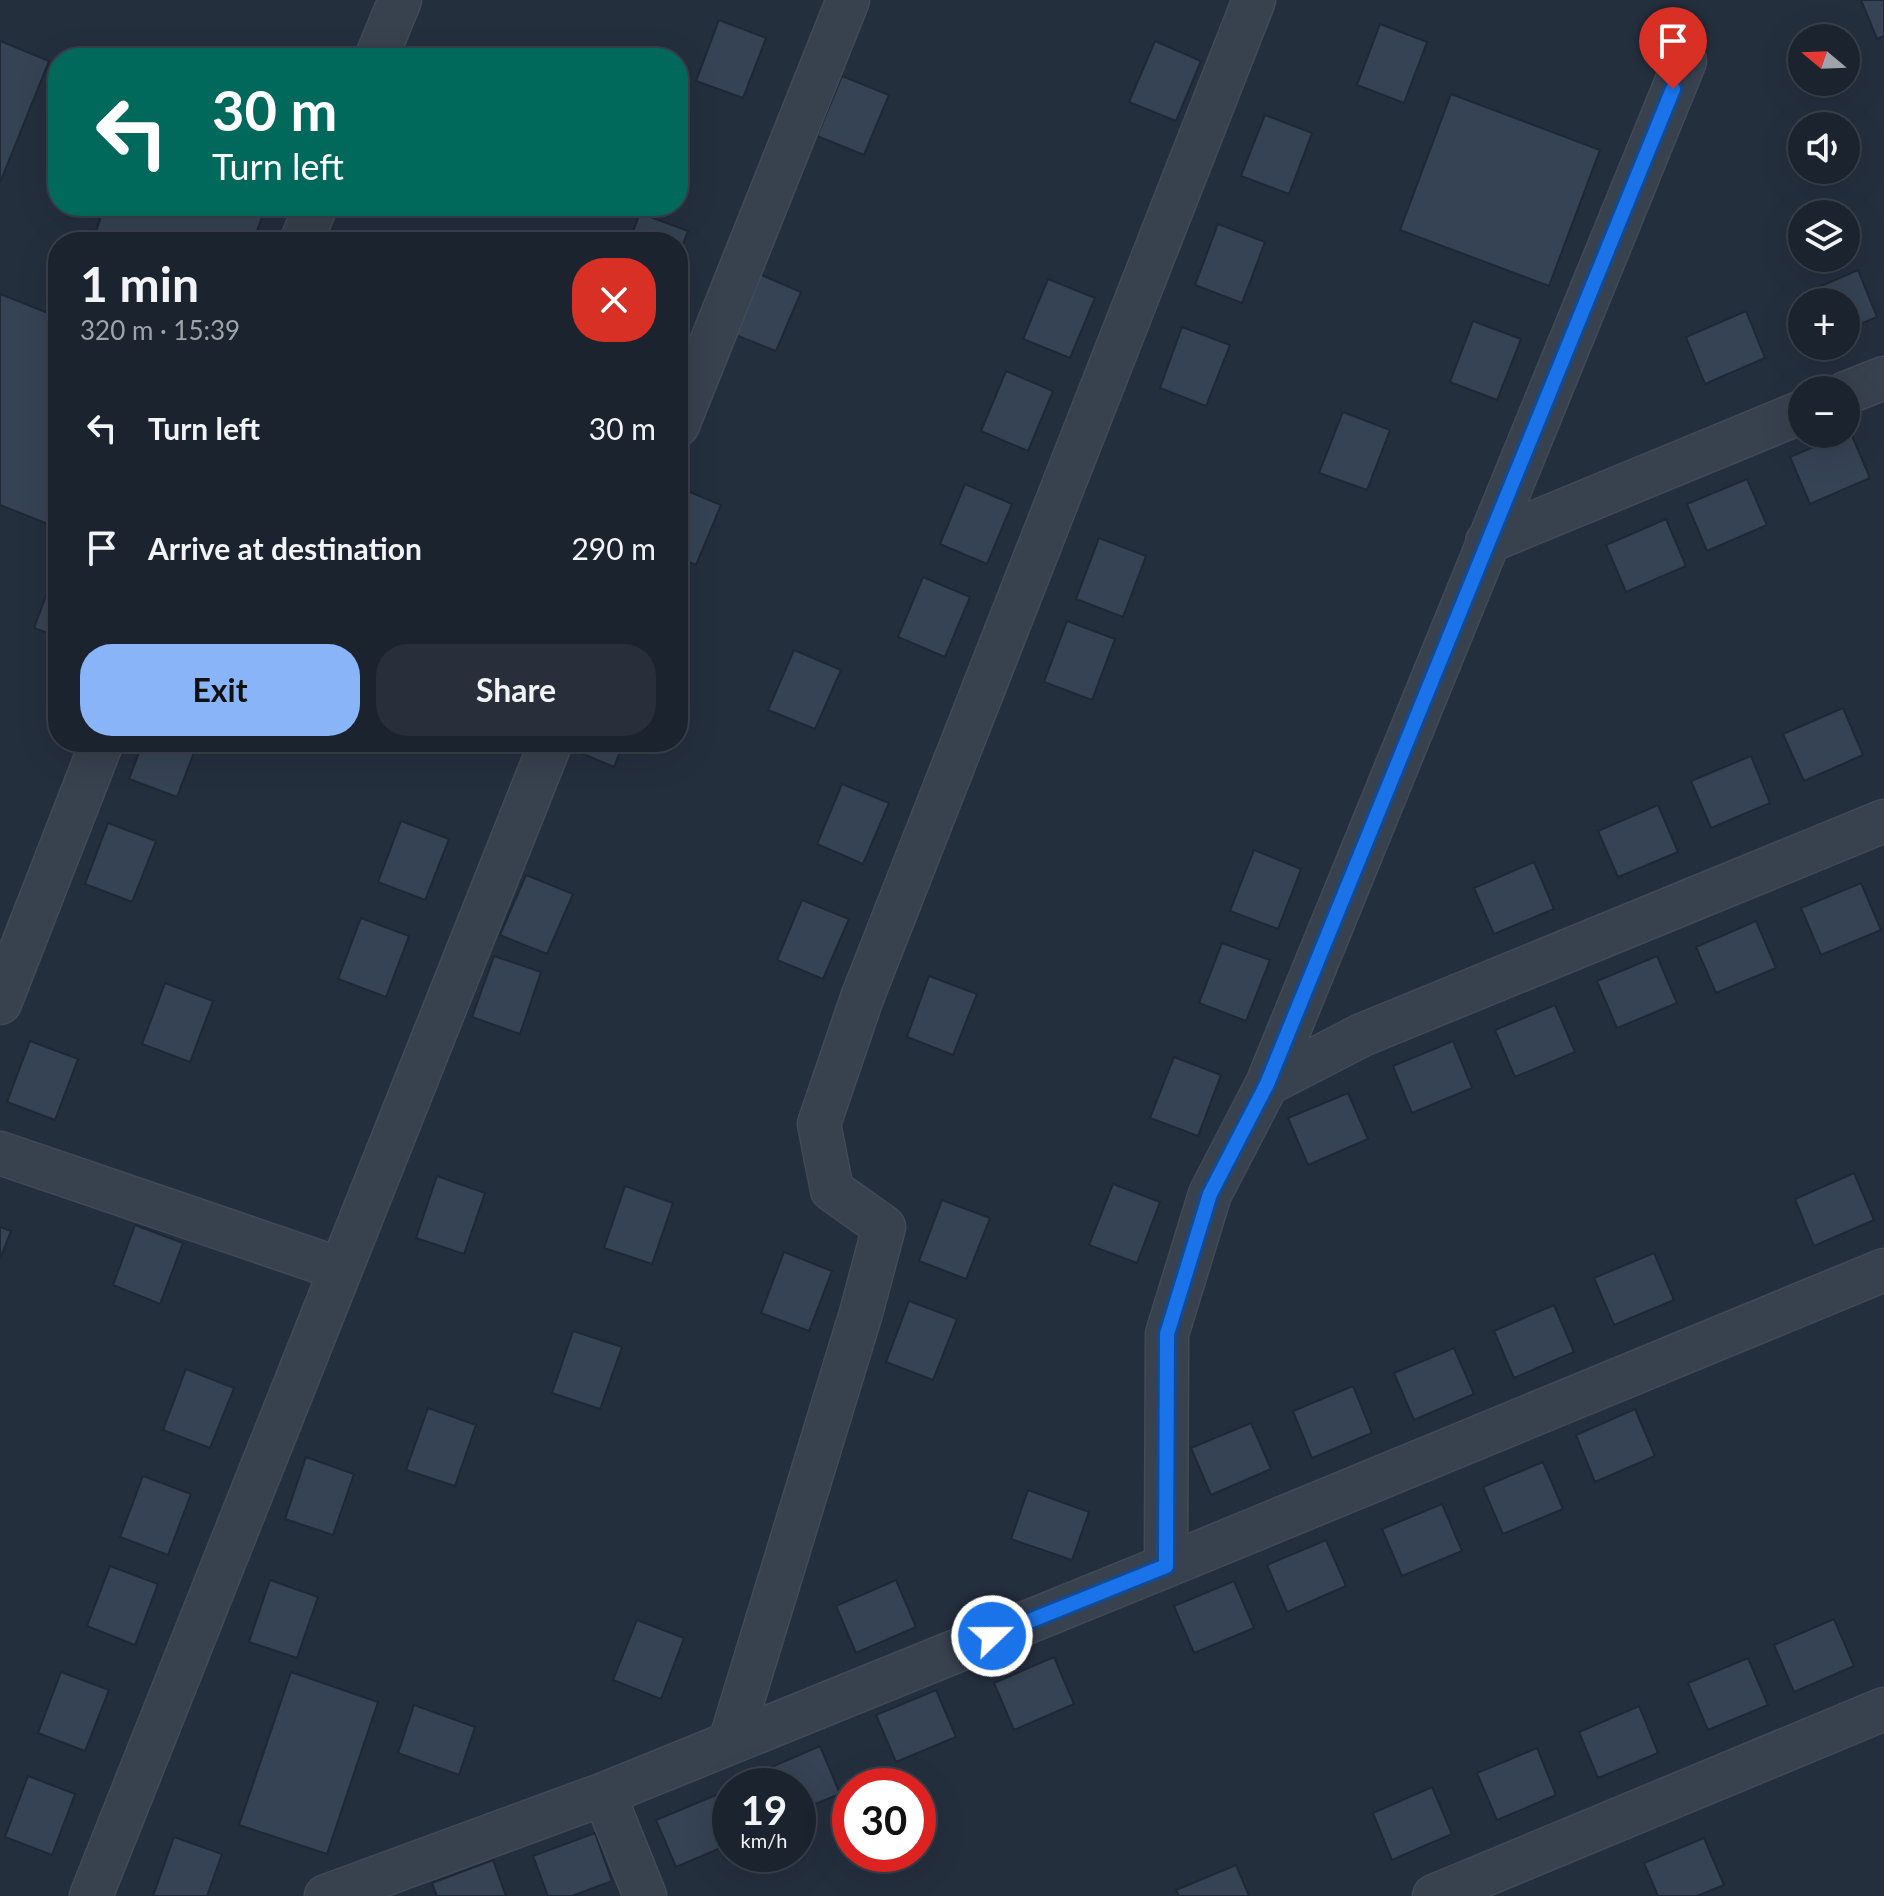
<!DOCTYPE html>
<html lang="en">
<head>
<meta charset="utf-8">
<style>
  :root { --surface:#1b232e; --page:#282f3a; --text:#f1f3f6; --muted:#a0a4aa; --line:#39404a; --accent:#8ab4f8 }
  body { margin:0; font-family:Lato,sans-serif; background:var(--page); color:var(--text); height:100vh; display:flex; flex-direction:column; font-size:30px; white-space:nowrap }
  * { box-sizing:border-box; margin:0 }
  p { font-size:26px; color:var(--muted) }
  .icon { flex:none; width:44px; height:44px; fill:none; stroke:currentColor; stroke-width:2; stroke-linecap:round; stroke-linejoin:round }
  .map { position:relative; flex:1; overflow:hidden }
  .side { position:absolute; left:48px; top:232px; width:640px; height:520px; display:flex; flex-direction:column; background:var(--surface); border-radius:32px; box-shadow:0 8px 32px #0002,0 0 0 2px var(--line) }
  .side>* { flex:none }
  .banner { position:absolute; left:48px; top:48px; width:640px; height:168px; border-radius:32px; box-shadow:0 8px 32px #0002,0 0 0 2px var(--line); background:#00695c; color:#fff; overflow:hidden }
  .needle { width:52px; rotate:289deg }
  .fabs { position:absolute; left:1788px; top:24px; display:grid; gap:16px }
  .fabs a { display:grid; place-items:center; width:72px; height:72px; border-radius:50%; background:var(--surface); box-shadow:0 8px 32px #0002,0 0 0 2px var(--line); font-size:40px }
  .speed { position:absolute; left:712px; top:1768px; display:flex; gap:16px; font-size:40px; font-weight:700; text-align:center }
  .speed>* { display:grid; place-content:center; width:104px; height:104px; border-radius:50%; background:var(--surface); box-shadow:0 8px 32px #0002,0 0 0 2px var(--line); line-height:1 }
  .speed small { font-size:20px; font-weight:400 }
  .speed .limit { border:12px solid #d22; background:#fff; color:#111 }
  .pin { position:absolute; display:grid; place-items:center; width:68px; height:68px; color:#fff; margin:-82px -34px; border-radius:50% 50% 50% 0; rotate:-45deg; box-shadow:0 0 8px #0007 }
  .pin .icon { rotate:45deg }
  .me { position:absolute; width:88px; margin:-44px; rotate:68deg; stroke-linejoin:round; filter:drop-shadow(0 0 6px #0008) }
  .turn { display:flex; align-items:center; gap:28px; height:168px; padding:0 32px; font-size:36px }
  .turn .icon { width:104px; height:104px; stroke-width:2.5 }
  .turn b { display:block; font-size:56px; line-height:68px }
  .round { display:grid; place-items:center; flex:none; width:84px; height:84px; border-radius:32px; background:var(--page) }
  .overview { display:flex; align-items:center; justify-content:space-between; height:136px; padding:0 32px }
  h1 { font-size:48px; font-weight:700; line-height:60px }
  .cta { display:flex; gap:16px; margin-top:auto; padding:16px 32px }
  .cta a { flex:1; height:92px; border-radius:32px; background:var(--accent); color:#111; font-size:32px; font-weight:700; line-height:92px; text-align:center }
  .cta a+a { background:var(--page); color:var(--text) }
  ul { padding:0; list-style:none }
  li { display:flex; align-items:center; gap:24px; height:120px; padding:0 32px }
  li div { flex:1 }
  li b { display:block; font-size:30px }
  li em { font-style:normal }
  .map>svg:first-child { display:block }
</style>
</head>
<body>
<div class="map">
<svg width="1884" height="1896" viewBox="0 0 1884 1896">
  <rect width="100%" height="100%" fill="#242f3e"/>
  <path fill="#364354" stroke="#1f2835" stroke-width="2" d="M1861 0H1884V36L1877 39Z
    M719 20 766 38 743 98 696 81Z
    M1380 24 1427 42 1404 103 1357 85Z
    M0 41 49 61 0 183Z
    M1155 41 1201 61 1176 121 1129 102Z
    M842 76 889 95 864 155 817 136Z
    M1451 94 1600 150 1549 286 1400 230Z
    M1265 115 1312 133 1289 194 1241 176Z
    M105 206H266L253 242H92Z
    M640 213 688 231 678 257V242H629Z
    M1218 224 1265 242 1242 303 1195 285Z
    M1858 270 1877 317 1846 330V302H1802V306L1798 296Z
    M754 272 801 292 776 351 728 332Z
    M1048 279 1095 298 1070 358 1023 339Z
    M0 294 58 317V528L0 505Z
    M1746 311 1765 358 1705 384 1686 337Z
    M1473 321 1521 339 1497 400 1450 382Z
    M1182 327 1230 345 1206 406 1160 388Z
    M1006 371 1053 391 1028 451 981 431Z
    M1343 412 1390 430 1367 490 1319 473Z
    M1850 431 1870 478 1810 504 1790 457Z
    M1747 479 1767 525 1707 551 1687 504Z
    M965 484 1012 504 987 564 940 544Z
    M678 487 721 505 696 565 678 558Z
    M1666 519 1686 566 1626 592 1606 545Z
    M1099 538 1146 556 1123 617 1076 599Z
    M57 566 58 567V637L34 628Z
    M923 577 970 597 945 657 898 637Z
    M1067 621 1115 639 1092 700 1044 682Z
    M794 650 841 670 815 729 768 710Z
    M1843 708 1863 755 1804 781 1783 734Z
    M143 742H198L177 797 129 779Z
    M569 742H624L614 767 567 747Z
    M1751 756 1770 803 1711 828 1691 781Z
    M842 784 889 803 863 864 817 844Z
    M1658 805 1678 852 1618 877 1598 831Z
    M401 821 449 839 425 900 378 882Z
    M108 823 156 841 132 902 85 884Z
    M1254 850 1301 869 1278 929 1230 911Z
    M1534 862 1554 909 1494 934 1474 888Z
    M526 875 573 894 547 954 500 935Z
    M1861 883 1881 930 1821 955 1801 908Z
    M802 900 849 919 823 979 777 960Z
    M361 918 409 936 386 997 338 979Z
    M1756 921 1776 968 1716 993 1696 947Z
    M1222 943 1270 960 1246 1021 1199 1003Z
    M494 956 541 972 520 1034 472 1017Z
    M1657 956 1677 1003 1617 1028 1597 981Z
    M929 976 977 994 953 1055 907 1037Z
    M165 983 213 1001 190 1062 142 1044Z
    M1555 1005 1575 1052 1515 1077 1495 1030Z
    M30 1041 78 1059 55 1120 7 1102Z
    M1453 1041 1472 1088 1412 1113 1393 1066Z
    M1174 1057 1221 1075 1198 1136 1150 1118Z
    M1348 1093 1368 1139 1308 1165 1288 1118Z
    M1854 1173 1874 1220 1814 1246 1795 1199Z
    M437 1176 485 1193 464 1254 416 1238Z
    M1113 1184 1160 1202 1137 1263 1089 1245Z
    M625 1186 673 1203 652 1264 604 1248Z
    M942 1200 990 1218 966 1279 919 1261Z
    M135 1225 183 1243 160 1304 113 1285Z
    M0 1227 11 1231 0 1259Z
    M784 1252 832 1271 809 1331 761 1313Z
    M1654 1253 1674 1300 1614 1325 1594 1278Z
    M909 1301 957 1319 933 1380 886 1362Z
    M1554 1305 1574 1352 1514 1378 1494 1331Z
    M573 1331 622 1347 600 1409 552 1393Z
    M1454 1348 1474 1394 1414 1420 1394 1373Z
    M186 1369 234 1388 210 1448 163 1430Z
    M1353 1386 1372 1433 1312 1458 1293 1411Z
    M428 1408 476 1425 455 1486 406 1470Z
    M1635 1409 1655 1456 1595 1482 1576 1435Z
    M1251 1423 1271 1469 1211 1495 1191 1448Z
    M306 1457 354 1474 333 1535 285 1519Z
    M1543 1462 1563 1509 1503 1534 1483 1487Z
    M143 1476 191 1494 168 1555 120 1537Z
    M1028 1490 1089 1512 1072 1560 1011 1539Z
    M1442 1504 1462 1551 1402 1576 1382 1529Z
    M1326 1540 1346 1586 1287 1612 1267 1565Z
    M110 1566 158 1584 135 1645 87 1626Z
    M270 1580 318 1597 297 1658 249 1642Z
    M896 1580 916 1627 856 1653 836 1606Z
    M1234 1581 1254 1628 1194 1653 1174 1606Z
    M1834 1619 1854 1666 1794 1692 1774 1645Z
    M637 1620 684 1638 661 1699 613 1680Z
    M1054 1657 1074 1704 1014 1730 994 1683Z
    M1748 1658 1768 1705 1708 1730 1688 1683Z
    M61 1672 109 1690 85 1751 38 1733Z
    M291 1672 378 1702 327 1854 239 1825Z
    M936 1690 956 1737 896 1762 876 1715Z
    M414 1705 475 1727 459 1775 398 1753Z
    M1639 1706 1658 1753 1598 1778 1579 1732Z
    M820 1746 840 1794 798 1811V1786H766L760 1772Z
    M1537 1748 1556 1795 1497 1820 1477 1773Z
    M28 1776 75 1794 52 1855 5 1837Z
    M1432 1787 1452 1834 1392 1860 1373 1813Z
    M716 1795 730 1829V1844L676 1867 656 1820Z
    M595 1833 612 1881 572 1896H548L533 1856Z
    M174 1837 222 1854 207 1896H153Z
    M1704 1838 1724 1885 1697 1896H1658L1644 1863Z
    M493 1860 506 1896H437L432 1883Z
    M1236 1865 1249 1896H1179L1176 1890Z"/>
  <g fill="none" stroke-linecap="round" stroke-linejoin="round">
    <defs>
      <path id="minor" d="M376 58 400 0
        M301 242 316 206
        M1846 393 1884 378
        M678 425 848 0
        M1487 542 1802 412
        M0 1003 102 742
        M1267 1084 1685 61
        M0 1153 340 1269
        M1166 1566 1167 1334 1210 1194 1267 1084 1362 1035 1884 821
        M730 1742 861 1313 884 1227 832 1190 819 1124 862 998 1254 0
        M604 1794 645 1896
        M91 1896 551 742
        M326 1896 604 1794 1166 1566 1884 1270
        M1434 1896 1884 1709"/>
    </defs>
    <use href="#minor" stroke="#414a57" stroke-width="45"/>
    <use href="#minor" stroke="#38414e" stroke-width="42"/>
  </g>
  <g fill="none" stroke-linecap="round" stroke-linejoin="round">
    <defs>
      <path id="route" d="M992 1636 1166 1566 1167 1334 1210 1194 1267 1084 1673 89"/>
    </defs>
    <use href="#route" stroke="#114b97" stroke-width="20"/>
    <use href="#route" stroke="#1a73e8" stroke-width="14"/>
  </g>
</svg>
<div class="fabs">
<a><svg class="needle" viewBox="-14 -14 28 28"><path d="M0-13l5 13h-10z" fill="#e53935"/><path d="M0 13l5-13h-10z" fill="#a0a4aa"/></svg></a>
<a><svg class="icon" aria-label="sound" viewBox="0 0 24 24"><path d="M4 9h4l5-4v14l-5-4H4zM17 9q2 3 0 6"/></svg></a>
<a><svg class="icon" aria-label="layers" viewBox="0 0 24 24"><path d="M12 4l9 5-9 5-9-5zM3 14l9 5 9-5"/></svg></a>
<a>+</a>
<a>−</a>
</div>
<div class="speed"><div>19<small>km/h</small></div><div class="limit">30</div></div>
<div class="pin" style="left:1673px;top:89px;background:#d93025"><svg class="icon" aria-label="arrive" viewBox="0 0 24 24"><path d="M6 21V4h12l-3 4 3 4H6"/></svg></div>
<svg class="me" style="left:992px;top:1636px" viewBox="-20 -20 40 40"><circle r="17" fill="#1a73e8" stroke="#fff" stroke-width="3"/><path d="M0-11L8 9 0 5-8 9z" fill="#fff"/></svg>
<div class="banner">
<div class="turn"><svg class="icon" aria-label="left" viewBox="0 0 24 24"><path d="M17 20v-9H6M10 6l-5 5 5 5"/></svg><div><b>30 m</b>Turn left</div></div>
</div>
<section class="side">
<div class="overview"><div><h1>1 min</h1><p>320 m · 15:39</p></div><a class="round" style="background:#d93025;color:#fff"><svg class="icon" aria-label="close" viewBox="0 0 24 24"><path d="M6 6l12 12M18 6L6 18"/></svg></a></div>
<ul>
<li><svg class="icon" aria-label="left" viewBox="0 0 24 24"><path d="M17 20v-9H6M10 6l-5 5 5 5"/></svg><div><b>Turn left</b></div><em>30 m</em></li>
<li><svg class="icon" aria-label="arrive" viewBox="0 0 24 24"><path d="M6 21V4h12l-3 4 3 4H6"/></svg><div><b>Arrive at destination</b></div><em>290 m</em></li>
</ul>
<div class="cta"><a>Exit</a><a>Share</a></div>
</section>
</div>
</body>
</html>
